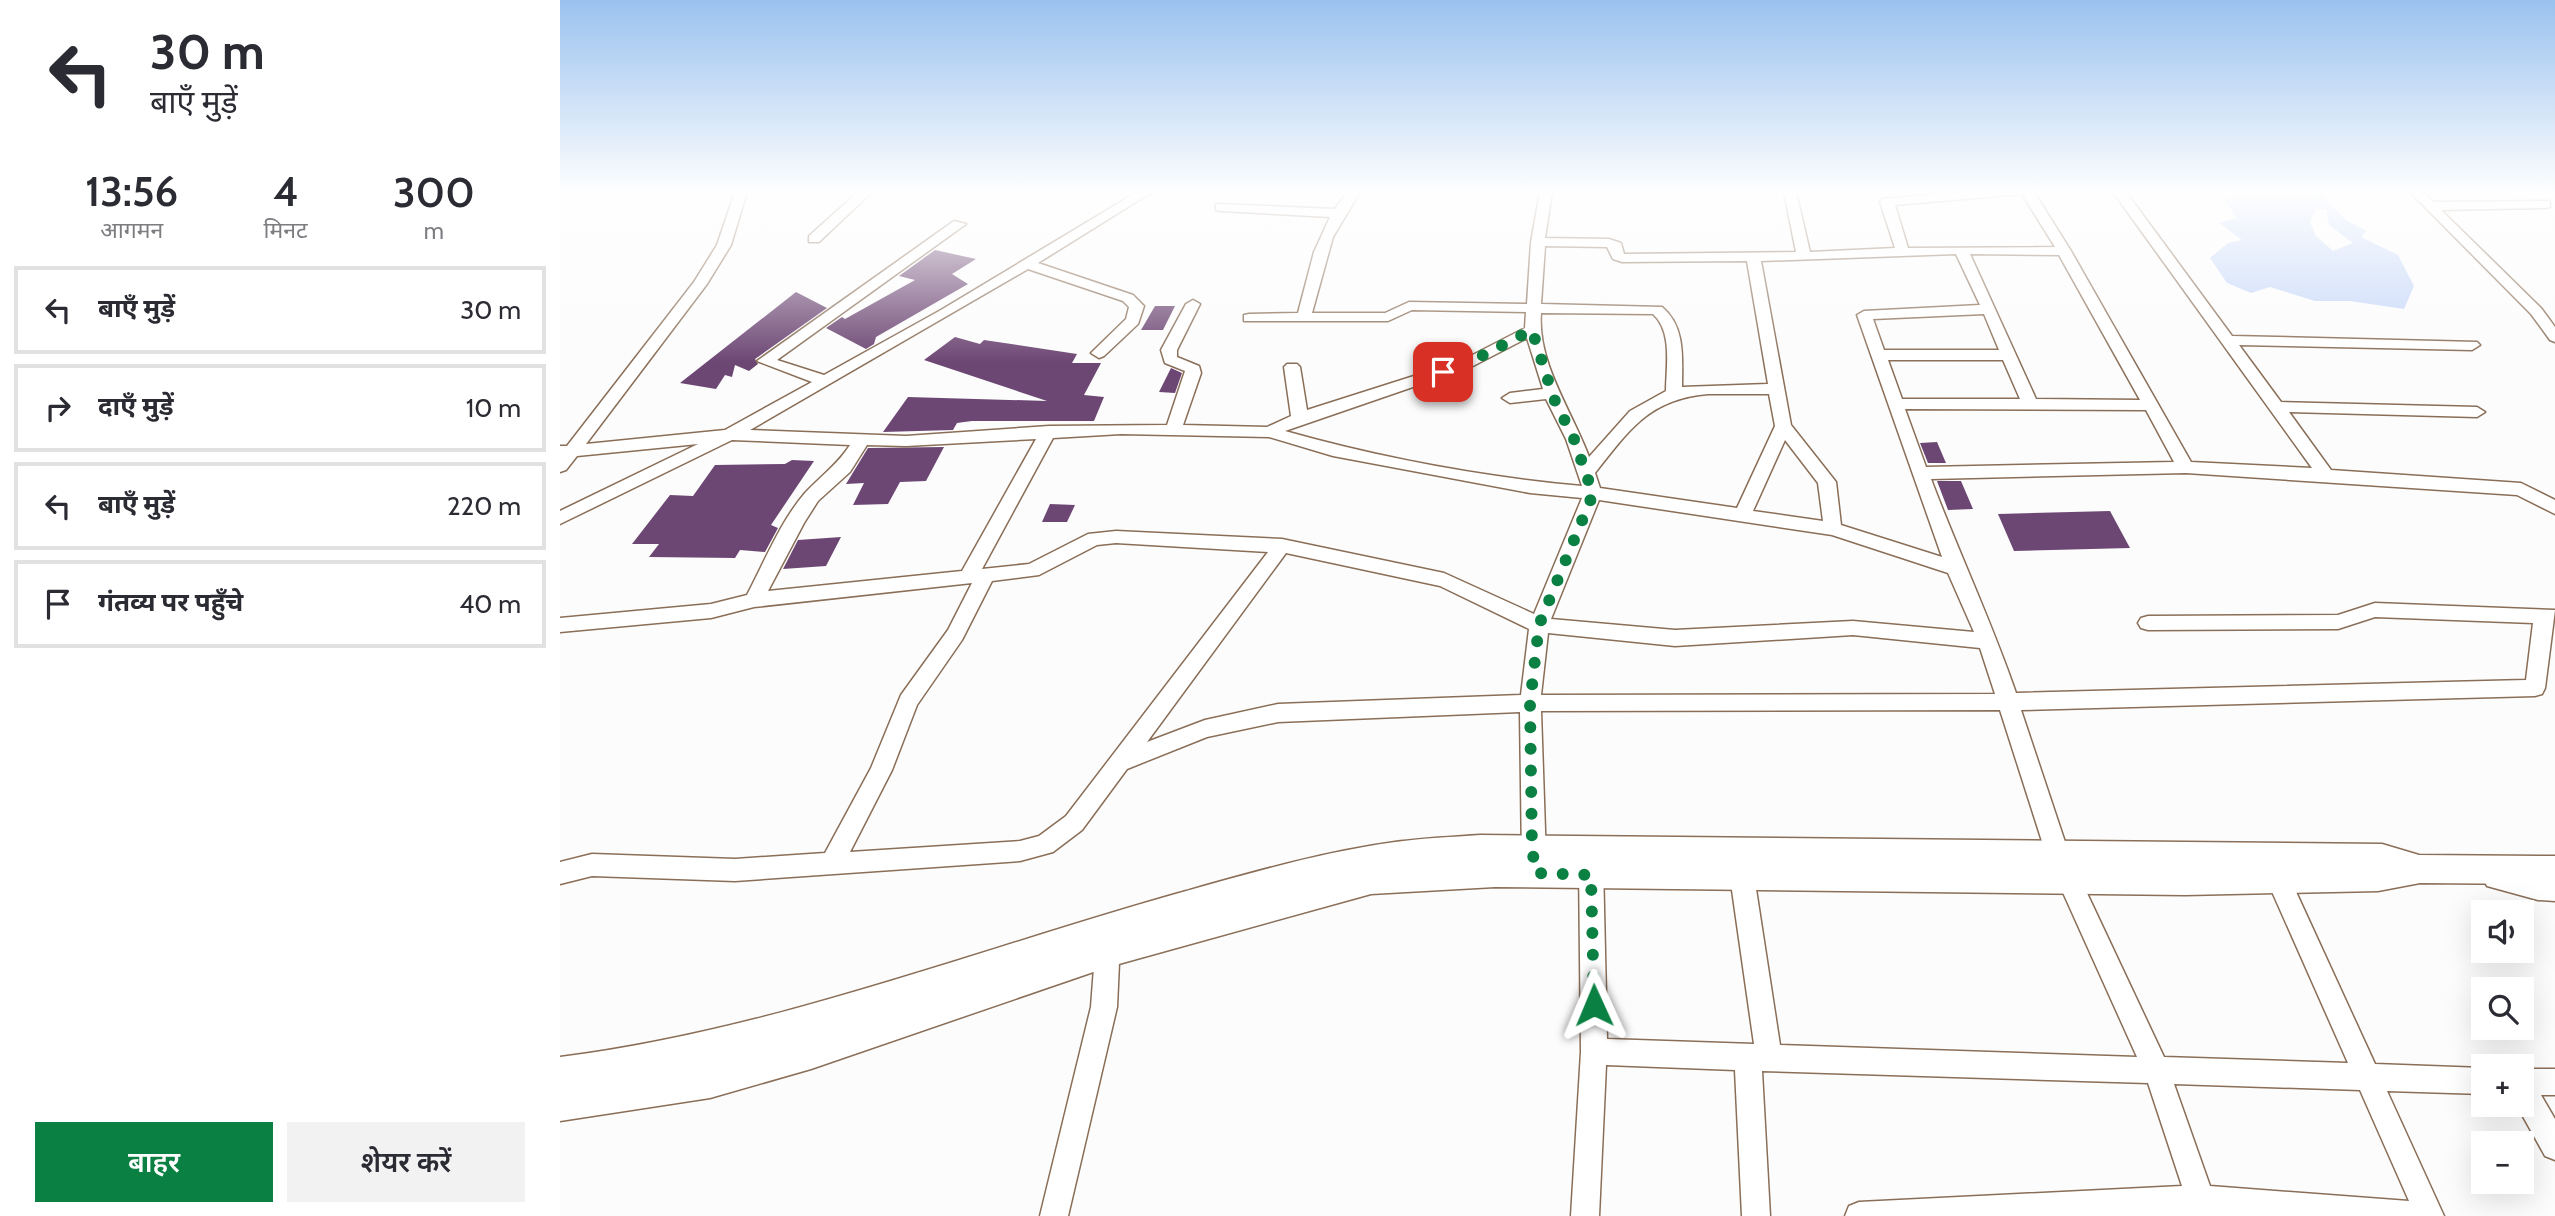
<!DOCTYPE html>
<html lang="hi">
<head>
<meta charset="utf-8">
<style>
  :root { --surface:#fff; --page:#f2f2f3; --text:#2b2b33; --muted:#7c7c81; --line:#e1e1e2; --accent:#0b8043 }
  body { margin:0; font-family:Cabin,"Noto Sans Devanagari",sans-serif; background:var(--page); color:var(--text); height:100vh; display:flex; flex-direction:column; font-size:26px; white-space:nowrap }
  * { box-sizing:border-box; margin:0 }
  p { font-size:23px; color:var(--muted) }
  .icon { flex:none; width:38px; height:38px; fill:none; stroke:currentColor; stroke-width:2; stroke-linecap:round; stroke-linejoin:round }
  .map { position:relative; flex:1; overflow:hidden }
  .panel { display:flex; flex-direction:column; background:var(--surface); width:560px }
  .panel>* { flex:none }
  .hud { background:#fff; color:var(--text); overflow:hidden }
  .controls { position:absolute; left:1911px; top:900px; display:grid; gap:14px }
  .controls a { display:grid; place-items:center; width:63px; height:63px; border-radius:0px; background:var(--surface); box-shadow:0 7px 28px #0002; font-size:35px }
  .pin { position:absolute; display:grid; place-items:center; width:60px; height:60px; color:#fff; margin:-30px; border-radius:14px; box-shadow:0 4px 10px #0006 }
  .me { position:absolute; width:77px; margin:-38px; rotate:359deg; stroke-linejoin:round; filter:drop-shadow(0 0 5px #0008) }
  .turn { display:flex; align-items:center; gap:24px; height:147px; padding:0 35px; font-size:32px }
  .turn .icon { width:91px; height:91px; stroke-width:2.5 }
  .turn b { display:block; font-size:49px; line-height:60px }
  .eta { display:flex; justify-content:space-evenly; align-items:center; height:119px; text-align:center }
  .eta b { font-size:42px; font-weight:600; line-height:49px }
  .primary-button { display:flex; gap:14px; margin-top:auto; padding:14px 35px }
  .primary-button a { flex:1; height:80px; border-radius:0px; background:var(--accent); color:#fff; font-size:28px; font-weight:600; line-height:80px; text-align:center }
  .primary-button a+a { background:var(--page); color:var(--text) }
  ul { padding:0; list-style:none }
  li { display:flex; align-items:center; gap:21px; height:88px; margin:0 14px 10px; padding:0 21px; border:4px solid var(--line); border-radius:0px }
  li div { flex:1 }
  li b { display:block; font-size:26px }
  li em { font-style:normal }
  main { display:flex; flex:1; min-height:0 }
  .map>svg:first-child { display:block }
</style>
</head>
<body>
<main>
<section class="panel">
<div class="hud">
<div class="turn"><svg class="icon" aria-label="left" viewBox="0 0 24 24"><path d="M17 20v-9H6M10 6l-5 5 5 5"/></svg><div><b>30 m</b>बाएँ मुड़ें</div></div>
</div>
<div class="eta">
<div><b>13:56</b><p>आगमन</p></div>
<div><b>4</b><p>मिनट</p></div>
<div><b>300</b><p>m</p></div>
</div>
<ul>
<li><svg class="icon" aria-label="left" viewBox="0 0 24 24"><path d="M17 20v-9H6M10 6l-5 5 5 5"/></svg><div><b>बाएँ मुड़ें</b></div><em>30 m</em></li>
<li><svg class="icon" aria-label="right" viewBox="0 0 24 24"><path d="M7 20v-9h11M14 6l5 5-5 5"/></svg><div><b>दाएँ मुड़ें</b></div><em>10 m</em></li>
<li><svg class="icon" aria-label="left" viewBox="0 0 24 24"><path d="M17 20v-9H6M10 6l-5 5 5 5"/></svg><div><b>बाएँ मुड़ें</b></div><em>220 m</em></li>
<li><svg class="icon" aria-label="arrive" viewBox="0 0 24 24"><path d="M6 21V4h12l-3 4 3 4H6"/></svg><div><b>गंतव्य पर पहुँचे</b></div><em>40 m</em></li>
</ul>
<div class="primary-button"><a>बाहर</a><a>शेयर करें</a></div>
</section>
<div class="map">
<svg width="1995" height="1216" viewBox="0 0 1995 1216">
  <rect width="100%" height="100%" fill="#fcfcfc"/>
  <path fill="#c5d7f9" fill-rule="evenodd" d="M1677 192H1758L1786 220 1806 231 1801 237 1838 255 1854 286 1844 309 1790 301H1755L1710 287 1691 293 1667 283 1650 258 1668 243 1682 240 1659 223 1677 218 1665 201ZM1755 209H1766L1769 225 1793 243 1773 251 1756 236 1750 222Z"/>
  <path fill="#6d4774" d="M375 250 416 259 392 274 408 284 316 337 314 344 306 349 266 328 282 317 285 319 355 280 339 276Z
    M236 292 267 308 195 359 198 364 189 371 175 365 172 377 165 375 156 389 120 383Z
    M595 306H615L603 330H581Z
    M395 337 420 344 424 340 517 354 512 363H541L524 395 544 397 534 421H412L397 423 393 430 323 432 348 397 487 401 364 360Z
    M611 368 622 373 615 393 599 392Z
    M1377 442 1386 463H1368L1360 443Z
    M384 447 366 481 340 482 328 504 293 505 304 483 286 484 308 448Z
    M232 460 254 461 211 525 218 528 205 552 180 550 175 558 89 557 99 544H72L110 495 133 496 155 465 225 464Z
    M1377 481H1401L1413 509 1388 510Z
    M490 504 515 505 507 522H482Z
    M1550 511 1570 548 1454 551 1438 514Z
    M281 537 266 566 223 569 238 540Z"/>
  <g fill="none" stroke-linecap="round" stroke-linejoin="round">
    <defs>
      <path id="street" d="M175 192H187L171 245 147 284 26 444 165 430 252 382 197 361 394 221 406 224 217 360 264 375 381 310 577 192H592L478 263 573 295 584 306 578 324 544 356 539 358 531 353 566 319 569 307 563 301 468 269 190 430 346 436 489 426 607 425 625 371 605 363 601 350 626 304 633 300 640 304 617 350V357L639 366 641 373 623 425 707 427 731 416 724 367 727 364H737L740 367 747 410 901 361 965 328 966 312 852 310 828 321H684V315L689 314 738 313 754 252 770 217 661 211 656 210V204L775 209 787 192H800L773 237 752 313H825L849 302 967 304 971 242 980 192H992L985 238 1049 239 1061 243 1064 254 1236 252 1224 192H1236L1250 252 1335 248 1320 202 1322 199 1405 192H1474L1511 251 1631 462 1752 468 1553 192H1566L1672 336 1917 342 1920 345 1912 350 1679 345 1721 402 1917 407 1925 412 1917 417 1729 412 1771 470 1961 483 1995 500V514L1957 495 1626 473 1371 479C1398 551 1431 620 1456 693L1966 680 1973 623 1815 617 1778 629 1588 630 1581 628 1578 623 1581 618 1588 616 1778 615 1815 603 1995 610 1985 688 1982 694 1975 696 1461 710 1510 857 1604 1057 1788 1063 1706 878 1710 870 1718 867 1726 870 1815 1064 1923 1068V1094L1827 1091 1884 1216H1285L1289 1206 1299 1202 1622 1186 1588 1083 1202 1071 1210 1216H1182L1175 1070 1046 1065 1039 1216H1011L1021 1052 1019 864 1023 857 1031 853 1039 857 1043 864 1047 1039 1194 1044 1170 876 1174 868 1182 865 1190 868 1194 876 1220 1045 1577 1057 1487 857 1440 710 981 711 986 860 982 867 974 870 966 867 962 860 960 712 718 722 647 737 567 769 522 830 493 852 460 861 175 881 32 876 0 884V862L32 854 175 859 265 853 311 768 341 695 388 630 412 583 194 607 151 618 0 632V618L151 604 187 595C205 561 220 522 245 493 261 476 278 464 290 445L172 440 0 524V511L138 444 17 456 6 470 0 472V446H7L134 282 157 245ZM1462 194 1495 247 1348 248 1335 205ZM985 246 1047 247 1053 259 1062 262 1187 261 1208 384 1122 387C1122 359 1126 327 1102 307L981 304ZM1396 254 1420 305 1304 311 1297 315 1382 557 1281 525 1276 482 1231 425 1201 261ZM1410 254 1499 255 1580 400 1476 399ZM981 313 1093 314C1113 332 1106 367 1106 391L1070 411 1029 457C1012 411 977 363 981 313ZM1424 314 1439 350H1324L1313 319ZM967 338 983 389 950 393 942 398 950 403 986 399 1006 439 1022 486C923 477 821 458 725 431L911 367ZM1328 360H1443L1460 399H1342ZM1148 394H1209L1215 426 1177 508 1040 488 1035 473C1069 430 1089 399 1148 394ZM1345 409 1586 410 1614 462 1366 467ZM561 434 709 437 773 456 970 493 1022 498 974 614 884 573 722 539 556 531 528 534 469 564 422 569 493 438ZM476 439 402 571 208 591 244 523 258 501 290 472 307 445 346 446ZM1225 440 1258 483 1263 521 1193 511ZM1039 500 1272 535 1388 573 1414 632 1293 621 1115 630 991 619ZM556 543 708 552 506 816 479 836 460 841 290 852 332 770 357 705 402 640 432 581 479 575 537 545ZM726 553 880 586 969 629 961 695 718 704 645 720 587 742ZM988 633 1115 646 1293 635 1420 648 1435 694 981 695ZM1614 1084 1800 1090 1849 1201 1650 1186Z
        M298 192H312L259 242H249V236Z
        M1850 192H1863L1874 202 1990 201V207L1985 208 1881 210 1981 308 1995 327V342L1990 340 1971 314Z
        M1935 867 1995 879V901L1978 900 1927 886 1923 878 1927 870Z
        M548 929 557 933 560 941 557 1007 508 1216H480L531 1007 536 941 539 933Z
        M1962 1069H1995V1095H1981L1995 1119V1160L1985 1156 1956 1104H1962Z"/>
      <path id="secondary" d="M920 835 1822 844 1859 855 1995 856V884L1860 883 1818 891 1625 895 935 887 811 894 548 967 251 1069 150 1098 0 1121V1057C213 1030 413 951 619 893 690 873 762 852 835 842 863 838 892 837 920 835Z"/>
    </defs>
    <use href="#street" stroke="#8a6e57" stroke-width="3"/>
    <use href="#secondary" stroke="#8a6e57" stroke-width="3"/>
    <use href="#street" fill="#fff" fill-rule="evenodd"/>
    <use href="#secondary" fill="#fff" fill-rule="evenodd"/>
  </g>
  <linearGradient id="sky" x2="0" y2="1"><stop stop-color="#9ac2ef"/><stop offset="0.53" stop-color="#fefefe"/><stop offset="1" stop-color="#fefefe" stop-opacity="0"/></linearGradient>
  <rect width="1995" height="362" fill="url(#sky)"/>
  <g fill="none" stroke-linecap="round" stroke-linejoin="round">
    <path stroke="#0b8043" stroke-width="12" stroke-dasharray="0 21.6" d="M883 372 906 364 972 330 994 399 1014 439 1033 494 979 625 970 703 972 849 976 873 1031 875 1034 1005"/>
  </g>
</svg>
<div class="controls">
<a><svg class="icon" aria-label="sound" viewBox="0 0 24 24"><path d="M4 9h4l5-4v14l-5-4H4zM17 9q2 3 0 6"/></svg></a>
<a><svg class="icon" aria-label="search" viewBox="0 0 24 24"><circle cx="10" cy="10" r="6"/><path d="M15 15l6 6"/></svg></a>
<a>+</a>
<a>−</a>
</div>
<div class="pin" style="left:883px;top:372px;background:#d93025"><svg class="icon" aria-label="arrive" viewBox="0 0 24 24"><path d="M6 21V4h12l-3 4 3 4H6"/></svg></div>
<svg class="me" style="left:1034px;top:1005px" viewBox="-20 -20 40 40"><path d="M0-17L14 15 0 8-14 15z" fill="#0b8043" stroke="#fff" stroke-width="4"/></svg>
</div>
</main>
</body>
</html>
